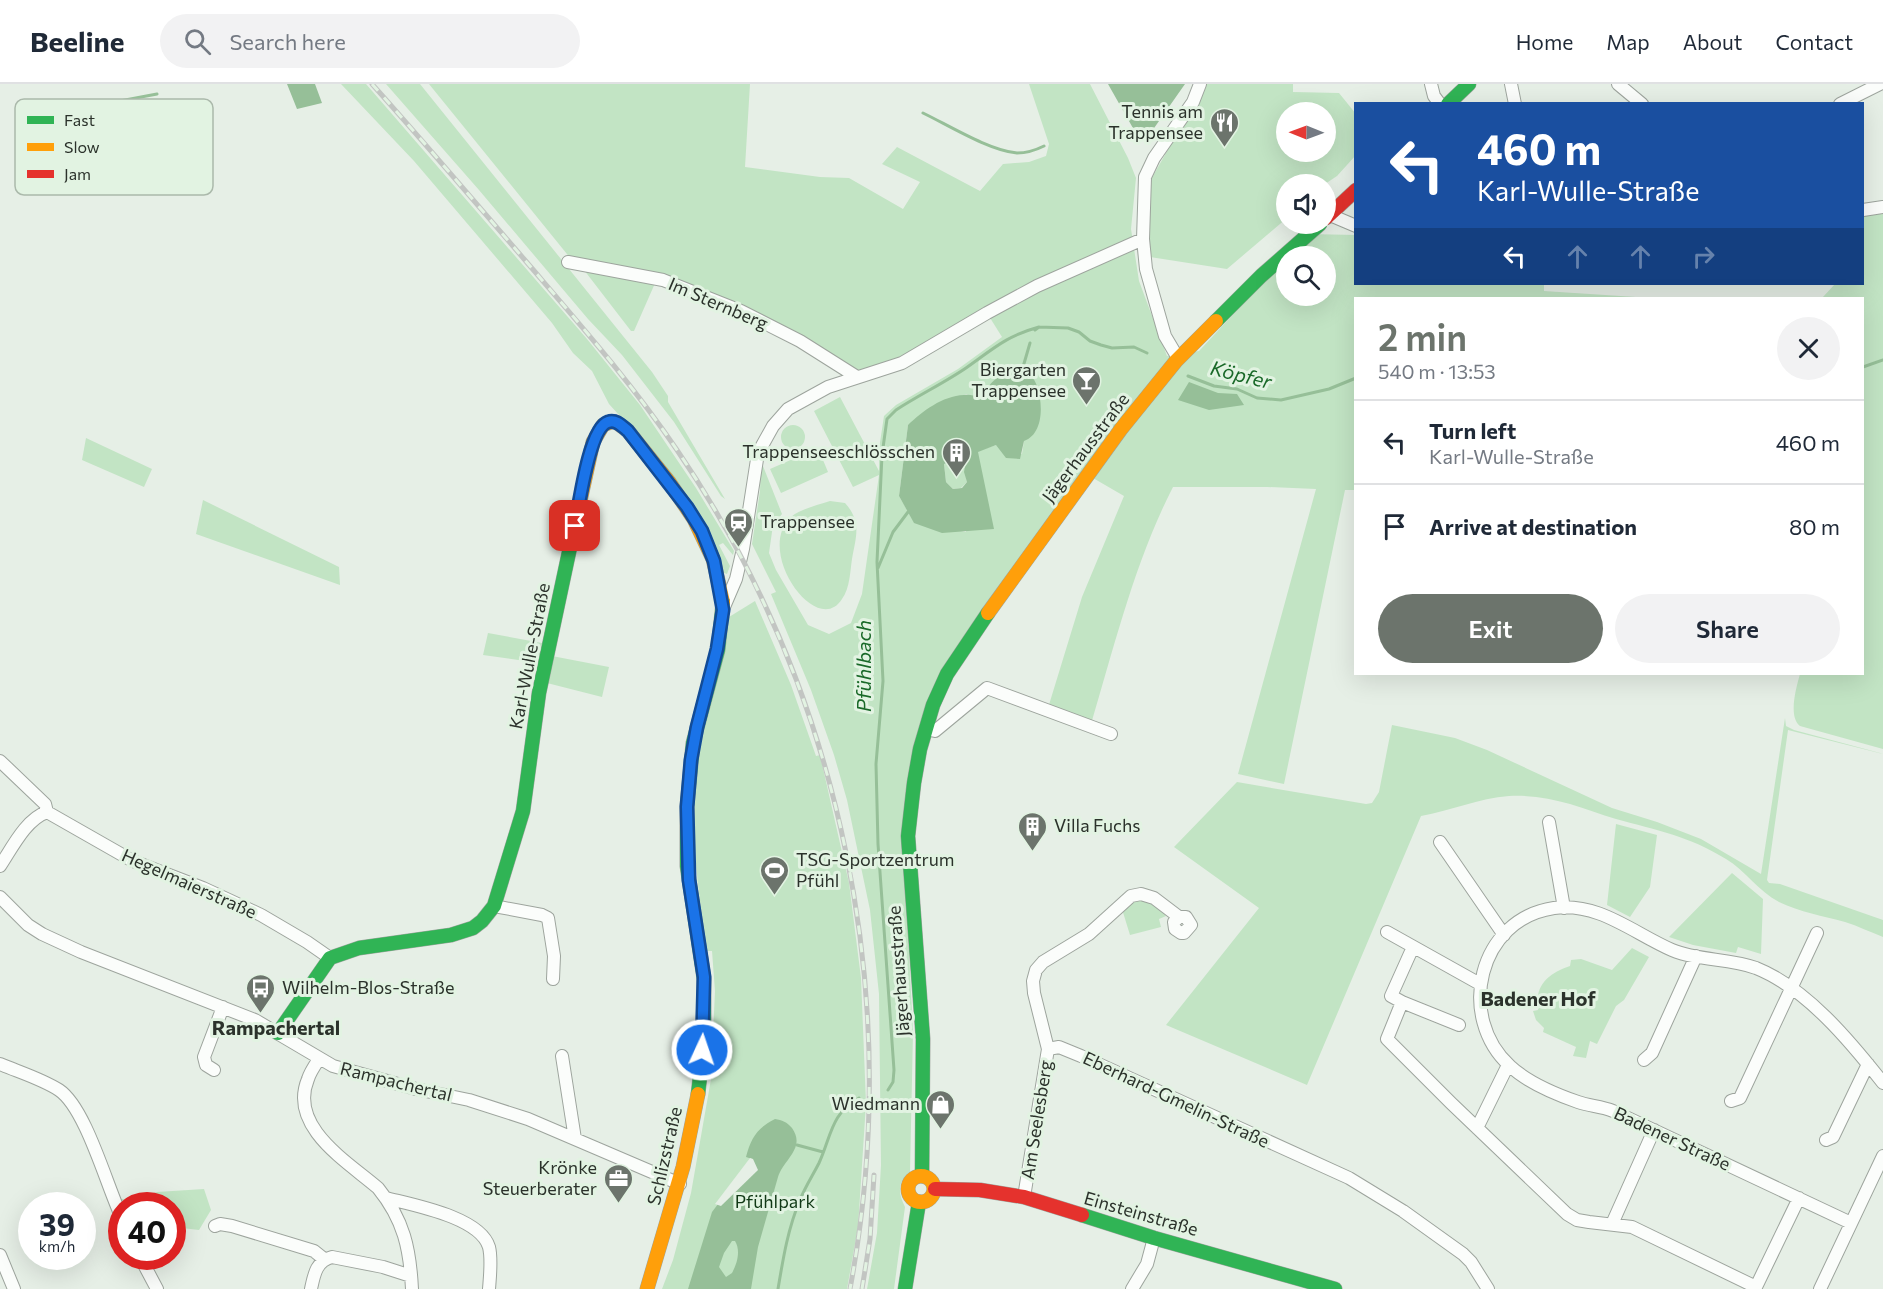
<!DOCTYPE html>
<html lang="en">
<head>
<meta charset="utf-8">
<style>
  :root { --surface:#fff; --page:#f2f2f3; --text:#1f2937; --muted:#747a83; --line:#e0e1e3; --accent:#6c746c }
  body { margin:0; font-family:Commissioner,sans-serif; background:var(--page); color:var(--text); height:100vh; display:flex; flex-direction:column; font-size:22px; white-space:nowrap }
  * { box-sizing:border-box; margin:0 }
  p { font-size:20px; color:var(--muted) }
  .icon { flex:none; width:33px; height:33px; fill:none; stroke:currentColor; stroke-width:2; stroke-linecap:round; stroke-linejoin:round }
  .map { position:relative; flex:1; overflow:hidden }
  .side { position:absolute; left:1354px; top:213px; width:510px; height:378px; display:flex; flex-direction:column; background:var(--surface); border-radius:0px; box-shadow:0 6px 24px #0002 }
  .side>* { flex:none }
  .guide { position:absolute; left:1354px; top:18px; width:510px; height:183px; border-radius:0px; box-shadow:0 6px 24px #0002; background:#1a4fa0; color:#fff; overflow:hidden }
  .needle { width:39px; rotate:271deg }
  .fabs { position:absolute; left:1276px; top:18px; display:grid; gap:12px }
  .fabs a { display:grid; place-items:center; width:60px; height:60px; border-radius:50%; background:var(--surface); box-shadow:0 6px 24px #0002; font-size:30px }
  .speed { position:absolute; left:18px; top:1108px; display:flex; gap:12px; font-size:30px; font-weight:700; text-align:center }
  .speed>* { display:grid; place-content:center; width:78px; height:78px; border-radius:50%; background:var(--surface); box-shadow:0 6px 24px #0002; line-height:1 }
  .speed small { font-size:15px; font-weight:400 }
  .speed .limit { border:9px solid #d22; background:#fff; color:#111 }
  .pin { position:absolute; display:grid; place-items:center; width:51px; height:51px; color:#fff; margin:-26px; border-radius:12px; box-shadow:0 3px 9px #0006 }
  .me { position:absolute; width:66px; margin:-33px; rotate:3deg; stroke-linejoin:round; filter:drop-shadow(0 0 4px #0008) }
  .turn { display:flex; align-items:center; gap:21px; height:126px; padding:0 24px; font-size:27px }
  .turn .icon { width:78px; height:78px; stroke-width:2.5 }
  .turn b { display:block; font-size:42px; line-height:51px }
  .lanes { display:flex; align-items:center; height:57px; padding:0 24px; background:#0003; justify-content:center; gap:30px; direction:ltr }
  .lanes .off { opacity:.35 }
  .round { display:grid; place-items:center; flex:none; width:63px; height:63px; border-radius:32px; background:var(--page) }
  .overview { display:flex; align-items:center; justify-content:space-between; height:102px; padding:0 24px }
  h1 { font-size:36px; font-weight:600; line-height:45px; color:var(--accent) }
  .action { display:flex; gap:12px; margin-top:auto; padding:12px 24px }
  .action a { flex:1; height:69px; border-radius:36px; background:var(--accent); color:#fff; font-size:24px; font-weight:600; line-height:69px; text-align:center }
  .action a+a { background:var(--page); color:var(--text) }
  ul { padding:0; list-style:none }
  li { display:flex; align-items:center; gap:18px; height:84px; padding:0 24px; border-top:2px solid var(--line) }
  li div { flex:1 }
  li b { display:block; font-size:22px }
  li em { font-style:normal }
  header { display:flex; align-items:center; gap:36px; box-sizing:border-box; height:84px; padding:0 30px; background:var(--surface); border-bottom:2px solid var(--line) }
  header strong { font-size:28px }
  nav { display:flex; gap:33px; margin-inline-start:auto; font-size:21px }
  .search { width:420px; height:54px; background:var(--page); display:flex; align-items:center; gap:15px; box-sizing:border-box; padding:0 21px; border-radius:33px; color:var(--muted); font-size:22px }
  .map>svg:first-child { display:block }
</style>
</head>
<body>
<header>
<strong>Beeline</strong>
<div class="search"><svg class="icon" aria-label="search" viewBox="0 0 24 24"><circle cx="10" cy="10" r="6"/><path d="M15 15l6 6"/></svg>Search here</div>
<nav><a>Home</a><a>Map</a><a>About</a><a>Contact</a></nav>
</header>
<div class="map">
<svg width="1883" height="1205" viewBox="0 0 1883 1205">
  <rect width="100%" height="100%" fill="#e6efe6"/>
  <path fill="#c2e4c4" fill-rule="evenodd" d="M341 0H366L587 255 640 321 696 404 734 467 733 471 723 459 719 461 730 482 727 490 724 489 628 341 609 320 592 287 573 269 552 239 414 77Z
    M386 0H420L652 288 668 312V318L725 415 721 412 674 338 622 271 588 235 479 106Z
    M429 0H750L745 83 820 93 849 94 903 125 920 98 882 80 897 63 980 107 1003 80 1029 78 1046 72 1049 60 1029 0H1090L1128 74 1136 94 1131 145 1139 197 1167 272 1199 267 1308 150 1356 151V200H1544V207L1651 214H1356V406H1345L1284 700 1238 690 1316 405 1267 403H1173C1135 477 1115 560 1091 640L1048 624 1082 513 1124 412 1093 394 954 572 903 747 913 948 910 1088C897 1098 898 1109 905 1123L894 1205H867L877 1149 881 1081 879 910 870 826 847 716 834 671 811 606 771 510 776 508 752 460 760 407 761 377 782 430 773 441 769 469 776 486 808 541 829 550 851 539 862 510 879 391 853 403 814 327 840 313 879 387V365L884 332 896 321 958 285 1002 253 987 229 915 273 847 293 785 251 656 197 634 247H631L584 186 571 175ZM1287 172H1326V212H1287ZM966 310 974 314 983 313 1024 357 1022 370 996 361 978 367 966 448 914 438 899 412 908 341Z
    M1205 0H1293V8L1339 9 1356 30V71L1337 92 1325 100H1287V134L1227 185 1150 173 1147 158 1149 99ZM1287 28H1326V68H1287Z
    M1883 117V665L1800 642C1788 633 1796 604 1800 590H1863V214H1822L1835 200H1863V120Z
    M781 353a12 12 0 1 1 24 0a12 12 0 1 1-24 0Z
    M86 354 152 385 144 403 82 376Z
    M818 364 828 388 781 409 770 385Z
    M960 375 965 382 967 398 961 404 953 405 946 398 944 380Z
    M203 416 339 483 340 501 196 450Z
    M830 417 845 419C862 438 856 452 852 475 850 488 850 504 842 515 817 555 754 467 791 433 800 425 818 421 830 417Z
    M755 517 791 601 816 672 820 671 849 799 861 894 866 1019 858 1143 847 1205H662L673 1176 691 1109 711 995 715 907 712 867H707C699 813 691 758 695 703 699 646 716 589 729 533Z
    M488 549 542 559 539 579 483 571Z
    M552 572 609 583 602 613 547 599Z
    M1785 634 1786 642 1794 646 1880 669 1883 670 1788 646 1767 796 1769 799 1780 800 1883 836V853C1870 848 1858 842 1845 838 1823 832 1800 828 1779 818 1758 807 1746 787 1726 775 1689 752 1656 746 1616 735 1578 723 1550 710 1509 712 1479 714 1450 727 1421 732L1307 1001 1166 941 1259 824 1174 763 1237 698 1366 720 1372 719 1379 708 1392 641 1455 654 1487 666 1612 724 1657 738 1701 755 1761 790Z
    M1616 740 1657 751 1650 803 1630 833 1607 821Z
    M1732 789 1763 815 1761 870 1738 863 1736 869 1693 861 1669 853Z
    M1135 816C1149 816 1157 821 1166 832L1159 835 1161 843 1130 851 1122 825Z
    M1632 864 1649 873 1624 916 1616 922 1597 960 1590 957 1586 974 1573 972 1576 963 1543 948 1544 944 1536 936 1533 927 1538 926C1534 901 1549 889 1570 882L1571 876 1581 875 1612 886Z
    M204 1105 211 1126 199 1146 173 1143 172 1122H124L121 1115H134L157 1108Z"/>
  <path fill="#96bf98" fill-rule="evenodd" d="M287 0H315L322 19 297 25Z
    M1108 0H1185L1145 57 1138 53Z
    M1023 283C1028 288 1035 295 1037 302 1043 319 1044 350 1024 357L1020 375 1006 374 996 361 978 368 994 445 942 449 914 439 899 412 908 341C923 327 942 312 964 311 970 310 976 313 983 313 988 296 1007 286 1023 283ZM960 375 965 382 964 388 967 398 962 404 953 405 946 398 944 380Z
    M1189 298 1218 309 1237 310 1244 321 1209 326 1178 316Z
    M775 1035C782 1036 787 1038 792 1044 806 1064 784 1075 778 1093L758 1163 751 1205H688L712 1128 752 1075 746 1073C751 1054 757 1044 775 1035ZM732 1157H735C741 1167 737 1180 732 1189L726 1193 719 1183 724 1169Z"/>
  <path fill="#e6efe6" d="M750 1074 753 1075 758 1086 721 1122 715 1120Z"/>
  <g fill="none" stroke-linecap="round" stroke-linejoin="round">
    <path stroke="#96bf98" stroke-width="3" d="M923 29C948 41 990 67 1017 69 1027 69 1036 66 1044 62
      M35 33 157 10
      M1035 246 1039 243 1068 244 1079 248 1090 257 1101 261 1112 264 1134 263 1147 269
      M1023 283 1030 259
      M1863 283 1883 276
      M1188 292 1214 302 1237 305 1257 314 1281 316 1329 305 1356 294
      M878 484 893 448 908 428
      M888 1006 893 998 894 986 878 760 876 680 883 597 877 478 882 371 887 335 896 326C919 311 944 299 966 284 993 265 1006 252 1039 243
      M797 1061 823 1068
      M778 1205C783 1175 788 1144 800 1116 805 1103 813 1091 819 1079 831 1053 831 1029 859 1014"/>
    <defs>
      <path id="street" d="M1431 0 1434 12 1440 20
        M1511 0 1515 20
        M1618 0 1642 20
        M1840 20 1880 0
        M1863 126 1883 123
        M1330 131 1356 142
        M568 178 663 196 741 227 800 257 857 293
        M1178 274 1165 252 1146 185 1143 155 1145 93 1154 74 1193 18 1200 0
        M724 523 736 495 743 465 758 369 773 342 788 325 828 303 902 279 987 229 1037 202 1143 155
        M926 645 935 647 987 604 1111 650
        M0 677 45 720 47 728
        M1549 738 1564 824
        M1440 758 1504 851
        M0 782C12 764 26 735 47 728L133 777 203 804 261 831 307 858 330 874
        M0 813 28 841 42 850 81 868 255 936 333 982 416 1005 469 1016 528 1035 680 1100
        M494 822 542 831 548 834 554 872 553 895
        M1387 848 1480 900
        M1413 863 1391 912 1402 918 1387 955 1451 1019 1567 1130 1577 1136 1589 1138 1632 1143 1756 1203
        M1402 918 1459 941
        M1048 965 1059 963 1081 972 1349 1094 1403 1127 1463 1170 1471 1178 1488 1205
        M562 972 575 1055
        M319 975C315 981 310 988 308 995 288 1043 348 1078 378 1104 404 1136 410 1165 412 1205
        M1644 976 1652 969 1696 872
        M0 980C19 988 42 995 59 1006 86 1024 107 1103 122 1134
        M214 986 206 981 204 973 223 923
        M1731 1017 1740 1014 1817 849
        M1477 1044 1508 981
        M1826 1056 1833 1053 1868 980
        M1024 1113 1048 965 1034 909 1033 897 1036 886 1043 878 1089 850 1131 812 1141 810 1154 814 1179 833H1186L1191 841 1184 849H1181L1175 845 1174 838 1179 833
        M386 1114C413 1121 480 1133 489 1163 492 1175 490 1192 489 1205
        M1851 1139 1613 1027C1601 1022 1589 1022 1578 1018 1555 1010 1528 999 1510 982 1456 933 1478 835 1554 824 1599 818 1633 849 1672 866 1698 877 1729 874 1756 884 1806 904 1850 957 1883 999
        M1612 1140 1654 1046
        M215 1142 220 1140 232 1142 314 1167 324 1175
        M0 1171 14 1205
        M140 1173 157 1205
        M311 1205C314 1191 316 1177 332 1173L383 1183 411 1192
        M1132 1205 1147 1180 1154 1154
        M1755 1205 1799 1114
        M1820 1205 1883 1072"/>
      <path id="fast" d="M1448 20 1469 0
        M1216 237 1261 192 1320 140
        M278 949 330 874 359 864 451 851 473 844 482 837 494 822 523 727 539 609 575 440
        M698 1010 704 958V895L687 782V722L693 659 718 566 723 518
        M922 1092 923 955 908 752 914 699 920 665 933 621 947 590 988 529
        M1082 1131 1154 1154 1335 1205
        M905 1205 919 1118"/>
      <path id="slow" d="M575 440 593 358 603 341 611 338H616L628 347 669 398 694 435 713 475 723 518
        M988 529 1121 345 1176 277 1216 237
        M908 1105a13 13 0 1 1 26 0a13 13 0 1 1-26 0Z
        M647 1205 683 1083 698 1010"/>
      <path id="jam" d="M1326 134 1356 106
        M935 1105 980 1106 1024 1113 1082 1131"/>
    </defs>
    <use href="#street" stroke="#9da49d" stroke-width="14"/>
    <use href="#fast" stroke="#9da49d" stroke-width="15"/>
    <use href="#slow" stroke="#9da49d" stroke-width="15"/>
    <use href="#jam" stroke="#9da49d" stroke-width="15"/>
    <use href="#street" stroke="#fbfdfb" stroke-width="12"/>
    <use href="#fast" stroke="#30b455" stroke-width="14"/>
    <use href="#slow" stroke="#ff9f0a" stroke-width="14"/>
    <use href="#jam" stroke="#e5322d" stroke-width="14"/>
    <defs>
      <path id="rail" d="M372 0C424 58 474 117 524 175 577 237 631 298 677 366 843 610 904 916 850 1205
        M862 1205 870 1155 874 1091"/>
    </defs>
    <use href="#rail" stroke="#c2c5c2" stroke-width="5"/>
    <use href="#rail" stroke="#e2f3e2" stroke-width="3" stroke-dasharray="9" stroke-linecap="butt"/>
  </g>
  <g fill="none" stroke-linecap="round" stroke-linejoin="round">
    <defs>
      <path id="route" d="M575 442C579 422 589 344 608 338 616 335 622 342 628 347L687 423 702 447 714 477 723 526 717 565 697 643 691 676 687 723 689 796 704 893 702 966"/>
    </defs>
    <use href="#route" stroke="#114b97" stroke-width="15"/>
    <use href="#route" stroke="#1a73e8" stroke-width="10"/>
  </g>
  <defs>
    <symbol id="restaurant-pin" viewBox="-11 -11 22 30"><path d="M0 17L-7.5 6A9.5 9.5 0 1 1 7.5 6Z" fill="#6c746c" stroke="#e2f3e2"/><path d="M-5-6h1v4h1v-4h1v4h1v-4h1v5L-1.5 .5V6h-2V.5L-5-1ZM5-6V6H3V1.5H1.5Q1.5-4 5-6Z" fill="#fff"/></symbol>
    <symbol id="bar-pin" viewBox="-11 -11 22 30"><path d="M0 17L-7.5 6A9.5 9.5 0 1 1 7.5 6Z" fill="#6c746c" stroke="#e2f3e2"/><path d="M-6-5H6L.8 .8V4.5H3.5V6h-7V4.5H-.8V.8Z" fill="#fff"/></symbol>
    <symbol id="building-pin" viewBox="-11 -11 22 30"><path d="M0 17L-7.5 6A9.5 9.5 0 1 1 7.5 6Z" fill="#6c746c" stroke="#e2f3e2"/><path d="M-4-6H4V6H1V3H-1V6H-4ZM-2.5-4.3h1.7v1.8h-1.7ZM.8-4.3h1.7v1.8H.8ZM-2.5-1h1.7V.8h-1.7ZM.8-1h1.7V.8H.8Z" fill="#fff"/></symbol>
    <symbol id="station-pin" viewBox="-11 -11 22 30"><path d="M0 17L-7.5 6A9.5 9.5 0 1 1 7.5 6Z" fill="#6c746c" stroke="#e2f3e2"/><path d="M-3-6H3Q5-6 5-4V2Q5 4 3 4L4.5 6H3L1.5 4h-3L-3 6H-4.5L-3 4Q-5 4-5 2V-4Q-5-6-3-6ZM-3.5-4v3h7v-3ZM-3.5 1v1.5H-2V1ZM2 1v1.5H3.5V1Z" fill="#fff"/></symbol>
    <symbol id="stadium-pin" viewBox="-11 -11 22 30"><path d="M0 17L-7.5 6A9.5 9.5 0 1 1 7.5 6Z" fill="#6c746c" stroke="#e2f3e2"/><path d="M0-5a6.5 5 0 1 0 0 10a6.5 5 0 1 0 0-10ZM-3.5-1.8h7v3.6h-7Z" fill="#fff"/></symbol>
    <symbol id="bus-pin" viewBox="-11 -11 22 30"><path d="M0 17L-7.5 6A9.5 9.5 0 1 1 7.5 6Z" fill="#6c746c" stroke="#e2f3e2"/><path d="M-5-6H5V4H4V6H2V4H-2V6H-4V4H-5ZM-3.5-4V0h7V-4ZM-3.5 1.2v1.5H-2V1.2ZM2 1.2v1.5H3.5V1.2Z" fill="#fff"/></symbol>
    <symbol id="shop-pin" viewBox="-11 -11 22 30"><path d="M0 17L-7.5 6A9.5 9.5 0 1 1 7.5 6Z" fill="#6c746c" stroke="#e2f3e2"/><path d="M-5-2.5h2.3a2.7 3.5 0 0 1 5.4 0H5L5.5 6h-11ZM-1.5-2.5h3a1.5 2.3 0 0 0-3 0Z" fill="#fff"/></symbol>
    <symbol id="office-pin" viewBox="-11 -11 22 30"><path d="M0 17L-7.5 6A9.5 9.5 0 1 1 7.5 6Z" fill="#6c746c" stroke="#e2f3e2"/><path d="M-6-3h4V-5.5h4V-3h4V5H-6ZM-1-4.5V-3h2v-1.5ZM-6 0V1H6V0Z" fill="#fff"/></symbol>
  </defs>
  <g fill-rule="evenodd">
    <use href="#restaurant-pin" x="1208" y="22" width="33" height="45"/>
    <use href="#bar-pin" x="1070" y="280" width="33" height="45"/>
    <use href="#building-pin" x="940" y="352" width="33" height="45"/>
    <use href="#station-pin" x="722" y="422" width="33" height="45"/>
    <use href="#building-pin" x="1016" y="726" width="33" height="45"/>
    <use href="#stadium-pin" x="758" y="770" width="33" height="45"/>
    <use href="#bus-pin" x="244" y="888" width="33" height="45"/>
    <use href="#shop-pin" x="924" y="1004" width="33" height="45"/>
    <use href="#office-pin" x="602" y="1078" width="33" height="45"/>
  </g>
  <g text-anchor="middle" stroke-width="6" stroke-linejoin="round" paint-order="stroke">
    <g font-size="18" fill="#2b322b" stroke="#e2f3e2" text-anchor="end">
      <text x="1203" y="34">Tennis am<tspan x="1203" dy="21">Trappensee</tspan></text>
      <text x="1066" y="292">Biergarten<tspan x="1066" dy="21">Trappensee</tspan></text>
      <text x="935" y="374">Trappenseeschlösschen</text>
      <text x="760" y="444" text-anchor="start">Trappensee</text>
      <text x="1054" y="748" text-anchor="start">Villa Fuchs</text>
      <text x="796" y="782" text-anchor="start">TSG-Sportzentrum<tspan x="796" dy="21">Pfühl</tspan></text>
      <text x="282" y="910" text-anchor="start">Wilhelm-Blos-Straße</text>
      <text x="920" y="1026">Wiedmann</text>
      <text x="597" y="1090">Krönke<tspan x="597" dy="21">Steuerberater</tspan></text>
    </g>
    <g font-size="18" fill="#2b322b" stroke="#e2f3e2">
      <text transform="translate(718 220) rotate(23)" y="6">Im Sternberg</text>
      <text transform="translate(1086 364) rotate(-53)" y="6">Jägerhausstraße</text>
      <text transform="translate(530 572) rotate(-79)" y="6">Karl-Wulle-Straße</text>
      <text transform="translate(189 800) rotate(24)" y="6">Hegelmaierstraße</text>
      <text transform="translate(899 887) rotate(-94)" y="6">Jägerhausstraße</text>
      <text transform="translate(396 998) rotate(14)" y="6">Rampachertal</text>
      <text transform="translate(1176 1016) rotate(25)" y="6">Eberhard-Gmelin-Straße</text>
      <text transform="translate(1037 1036) rotate(-81)" y="6">Am Seelesberg</text>
      <text transform="translate(1672 1055) rotate(25)" y="6">Badener Straße</text>
      <text transform="translate(665 1072) rotate(-77)" y="6">Schlizstraße</text>
      <text transform="translate(1141 1130) rotate(16)" y="6">Einsteinstraße</text>
    </g>
    <g font-size="18" fill="#103815" stroke="#e2f3e2">
      <text x="775" y="1124">Pfühlpark</text>
    </g>
    <g font-size="20" font-style="italic" fill="#196928" stroke="#e2f3e2">
      <text transform="translate(1241 291) rotate(14)" y="7">Köpfer</text>
      <text transform="translate(864 582) rotate(-90)" y="7">Pfühlbach</text>
    </g>
    <g font-size="20" font-weight="bold" fill="#2b322b" stroke="#e2f3e2">
      <text x="1538" y="922">Badener Hof</text>
      <text x="276" y="951">Rampachertal</text>
    </g>
  </g>
  <rect x="15" y="15" width="198" height="96" rx="9" fill="#e2f3e2" stroke="#abb9ab" stroke-width="1.5"/>
  <rect x="27" y="32" width="27" height="8" fill="#30b455"/>
  <rect x="27" y="59" width="27" height="8" fill="#ff9f0a"/>
  <rect x="27" y="86" width="27" height="8" fill="#e5322d"/>
  <g font-size="16" fill="#2b322b">
    <text x="64" y="42">Fast</text>
    <text x="64" y="69">Slow</text>
    <text x="64" y="96">Jam</text>
  </g>
</svg>
<div class="fabs">
<a><svg class="needle" viewBox="-14 -14 28 28"><path d="M0-13l5 13h-10z" fill="#e53935"/><path d="M0 13l5-13h-10z" fill="#747a83"/></svg></a>
<a><svg class="icon" aria-label="sound" viewBox="0 0 24 24"><path d="M4 9h4l5-4v14l-5-4H4zM17 9q2 3 0 6"/></svg></a>
<a><svg class="icon" aria-label="search" viewBox="0 0 24 24"><circle cx="10" cy="10" r="6"/><path d="M15 15l6 6"/></svg></a>
</div>
<div class="speed"><div>39<small>km/h</small></div><div class="limit">40</div></div>
<div class="pin" style="left:575px;top:442px;background:#d93025"><svg class="icon" aria-label="arrive" viewBox="0 0 24 24"><path d="M6 21V4h12l-3 4 3 4H6"/></svg></div>
<svg class="me" style="left:702px;top:966px" viewBox="-20 -20 40 40"><circle r="17" fill="#1a73e8" stroke="#fff" stroke-width="3"/><path d="M0-11L8 9 0 5-8 9z" fill="#fff"/></svg>
<div class="guide">
<div class="turn"><svg class="icon" aria-label="left" viewBox="0 0 24 24"><path d="M17 20v-9H6M10 6l-5 5 5 5"/></svg><div><b>460 m</b>Karl-Wulle-Straße</div></div>
<div class="lanes"><svg class="icon" aria-label="left" viewBox="0 0 24 24"><path d="M17 20v-9H6M10 6l-5 5 5 5"/></svg><svg class="icon off" aria-label="ahead" viewBox="0 0 24 24"><path d="M12 20V5M6 11l6-6 6 6"/></svg><svg class="icon off" aria-label="ahead" viewBox="0 0 24 24"><path d="M12 20V5M6 11l6-6 6 6"/></svg><svg class="icon off" aria-label="right" viewBox="0 0 24 24"><path d="M7 20v-9h11M14 6l5 5-5 5"/></svg></div>
</div>
<section class="side">
<div class="overview"><div><h1>2 min</h1><p>540 m · 13:53</p></div><a class="round"><svg class="icon" aria-label="close" viewBox="0 0 24 24"><path d="M6 6l12 12M18 6L6 18"/></svg></a></div>
<ul>
<li><svg class="icon" aria-label="left" viewBox="0 0 24 24"><path d="M17 20v-9H6M10 6l-5 5 5 5"/></svg><div><b>Turn left</b><p>Karl-Wulle-Straße</p></div><em>460 m</em></li>
<li><svg class="icon" aria-label="arrive" viewBox="0 0 24 24"><path d="M6 21V4h12l-3 4 3 4H6"/></svg><div><b>Arrive at destination</b></div><em>80 m</em></li>
</ul>
<div class="action"><a>Exit</a><a>Share</a></div>
</section>
</div>
</body>
</html>
